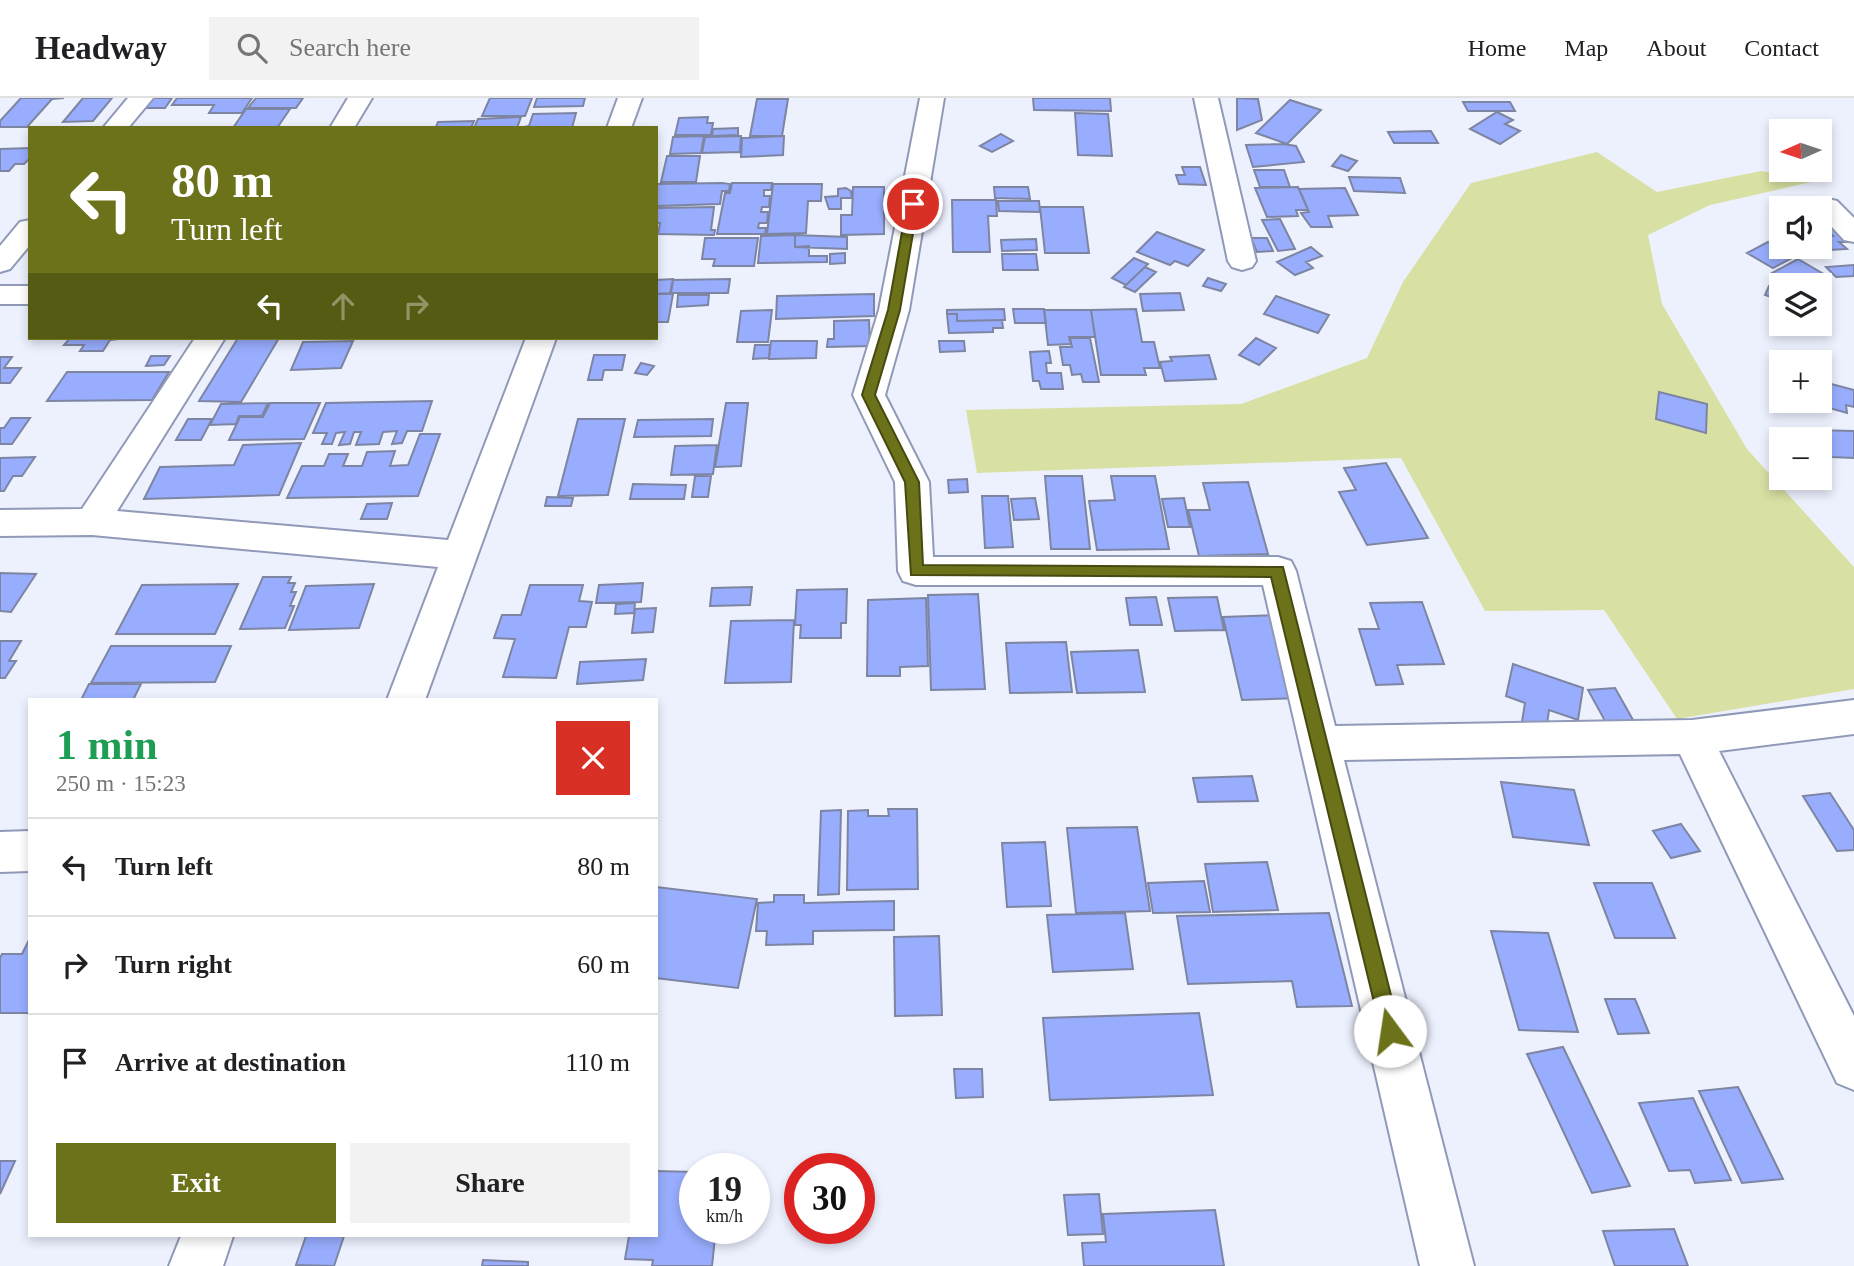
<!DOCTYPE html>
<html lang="en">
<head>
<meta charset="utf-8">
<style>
  :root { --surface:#fff; --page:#f2f2f2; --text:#202124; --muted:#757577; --line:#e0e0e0; --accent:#6c7219 }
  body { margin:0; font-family:"Times New Roman",serif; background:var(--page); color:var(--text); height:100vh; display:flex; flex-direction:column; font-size:26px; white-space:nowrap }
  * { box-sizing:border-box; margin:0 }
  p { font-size:23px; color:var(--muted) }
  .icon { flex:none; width:38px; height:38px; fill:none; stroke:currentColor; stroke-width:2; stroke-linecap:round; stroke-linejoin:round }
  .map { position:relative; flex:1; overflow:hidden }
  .sheet { position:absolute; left:28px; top:600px; width:630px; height:539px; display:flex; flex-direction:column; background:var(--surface); border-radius:0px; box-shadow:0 4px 10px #0003 }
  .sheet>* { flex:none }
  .hud { position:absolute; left:28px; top:28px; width:630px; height:214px; border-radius:0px; box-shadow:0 4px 10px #0003; background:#6c7219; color:#fff; overflow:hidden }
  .needle { width:46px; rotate:267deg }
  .tools { position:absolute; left:1769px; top:21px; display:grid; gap:14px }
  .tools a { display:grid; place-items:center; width:63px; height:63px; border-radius:0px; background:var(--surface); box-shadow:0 4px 10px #0003; font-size:35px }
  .speed { position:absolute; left:679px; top:1055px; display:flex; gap:14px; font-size:35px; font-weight:700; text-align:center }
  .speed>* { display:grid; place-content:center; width:91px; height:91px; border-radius:50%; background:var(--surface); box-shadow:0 4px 10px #0003; line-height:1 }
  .speed small { font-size:18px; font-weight:400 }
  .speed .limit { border:10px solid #d22; background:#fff; color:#111 }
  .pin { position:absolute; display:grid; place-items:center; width:60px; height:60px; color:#fff; margin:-30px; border:4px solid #fff; border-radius:50%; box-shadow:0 2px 7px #0007 }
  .me { position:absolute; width:77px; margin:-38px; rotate:346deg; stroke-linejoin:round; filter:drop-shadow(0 0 5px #0008) }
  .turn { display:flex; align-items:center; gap:24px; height:147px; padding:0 28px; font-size:32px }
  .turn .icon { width:91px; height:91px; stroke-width:2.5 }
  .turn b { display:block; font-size:49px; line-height:60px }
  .lanes { display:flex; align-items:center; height:66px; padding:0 28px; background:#0003; justify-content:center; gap:35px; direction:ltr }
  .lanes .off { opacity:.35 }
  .round { display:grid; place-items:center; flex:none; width:74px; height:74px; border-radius:0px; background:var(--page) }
  .head { display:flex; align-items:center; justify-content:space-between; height:119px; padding:0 28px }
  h1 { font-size:42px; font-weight:700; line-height:52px; color:#1e9e55 }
  .primary-button { display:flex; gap:14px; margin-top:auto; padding:14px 28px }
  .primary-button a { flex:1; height:80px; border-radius:0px; background:var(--accent); color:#fff; font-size:28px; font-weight:700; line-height:80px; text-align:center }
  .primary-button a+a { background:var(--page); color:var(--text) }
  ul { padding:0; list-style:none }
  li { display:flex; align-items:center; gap:21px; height:98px; padding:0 28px; border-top:2px solid var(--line) }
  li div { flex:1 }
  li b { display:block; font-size:26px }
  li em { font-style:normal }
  header { display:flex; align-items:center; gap:42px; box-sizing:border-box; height:98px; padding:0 35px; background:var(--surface); border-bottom:2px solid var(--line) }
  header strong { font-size:33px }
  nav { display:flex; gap:38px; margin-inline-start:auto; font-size:24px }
  .search { width:490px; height:63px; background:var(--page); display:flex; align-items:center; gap:18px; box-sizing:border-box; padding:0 24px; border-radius:0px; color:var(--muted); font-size:26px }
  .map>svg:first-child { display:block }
</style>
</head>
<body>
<header>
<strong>Headway</strong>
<div class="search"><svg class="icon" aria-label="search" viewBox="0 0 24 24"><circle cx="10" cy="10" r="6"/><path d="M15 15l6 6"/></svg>Search here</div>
<nav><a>Home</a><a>Map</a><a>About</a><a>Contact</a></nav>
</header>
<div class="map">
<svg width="1854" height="1168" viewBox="0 0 1854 1168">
  <rect width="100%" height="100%" fill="#edf1fe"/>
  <path fill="#d9e0a3" d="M1597 54 1657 94 1761 73 1816 83 1710 107 1648 137 1662 206 1747 351 1854 469V591L1677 621 1604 512 1485 513 1401 360 977 375 966 312 1241 306 1367 260 1403 184 1471 85Z"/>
  <path fill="#98adfe" stroke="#7d85a2" stroke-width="2" d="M21 0H64L52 1 27 29H0V23Z
    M83 0H112L93 23 63 24Z
    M152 0H172L165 10H145Z
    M177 0H252L242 15H209L214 7H172Z
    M256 0H303L296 10H248Z
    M490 0H532L525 18H482Z
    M537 0H585L583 8 534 9Z
    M1033 0H1110L1111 13 1034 12Z
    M1237 0 1258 1 1262 22 1237 32Z
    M757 1H788L782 38H750Z
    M1290 2 1321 12 1287 46 1256 35Z
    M1463 4H1510L1515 13H1468Z
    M246 11H290L277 30H233Z
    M1497 14 1513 22 1505 26 1520 33 1500 46 1470 31Z
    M576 15 572 30H519L529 28 533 16Z
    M1075 15 1108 16 1112 58 1078 57Z
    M521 19 517 30H474L478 21Z
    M708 19 707 25H713L711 37H675L679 20Z
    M474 23 471 30H423L436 29 438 24Z
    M738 30V37L712 38 713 31Z
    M1431 33 1438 45H1394L1388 34Z
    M1001 36 1013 43 992 54 980 48Z
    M704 38 701 55 670 56 673 39Z
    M741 38 740 54 702 55 705 39Z
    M784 38 783 57 741 59 742 40Z
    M1283 46 1296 48 1304 64 1253 69 1246 47Z
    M30 50V60L24 66H15L9 73H0V51Z
    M1341 57 1357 63 1348 73 1332 68Z
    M667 58H700L696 84H661Z
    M1182 69H1200L1206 87 1179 86 1176 77H1185Z
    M1254 72H1284L1290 89H1260Z
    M1349 79 1400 80 1405 95 1354 93Z
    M722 85 730 86 729 93H722L720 106 656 108V86Z
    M732 85H772L771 92H764V98H770L769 109H762L761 114H768L767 125H759L758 130H766L765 136H717L725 95H730Z
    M773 86H822L821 103H808L806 135 767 136Z
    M853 89H884V136L841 137V117H852Z
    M994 89H1028L1030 101 995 100Z
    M1298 89 1308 112H1296L1298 118 1267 119 1255 90Z
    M846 90 851 93 852 100H841V111H829L825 99 838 98V91Z
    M1345 90 1358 117 1328 118 1332 129H1311L1301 115 1309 114 1299 91Z
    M952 102H996L997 118H988L990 154H953Z
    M998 103H1039L1040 114 999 113Z
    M714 109 711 132H715L714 137 658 136 660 125H656V110Z
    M1040 109H1083L1089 155H1045Z
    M1280 121 1295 151 1278 153 1262 122Z
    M1838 129 1853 144H1839L1847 151 1830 152 1820 138H1833L1825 130Z
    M1157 134 1204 152 1188 168 1175 163 1170 167 1137 154Z
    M795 137 847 139V151L795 149Z
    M795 137V149L809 148V158H827V164L758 165 761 138Z
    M705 140H758L754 168H713L715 161H702Z
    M1251 140H1267L1273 153 1257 154Z
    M1036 141 1037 152 1002 153 1001 142Z
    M1768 144 1794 159 1773 170 1747 155Z
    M1311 149 1322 158 1306 164 1313 170 1295 177 1277 164Z
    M845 155V165L830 166V156Z
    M1002 156H1036L1038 172H1003Z
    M1134 160 1148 166 1126 187 1112 180Z
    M1798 161 1827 178 1810 187H1793L1772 175Z
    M1854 167V178L1836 179 1826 169Z
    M1145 169 1156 174 1135 194 1124 189Z
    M1208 180 1226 186 1221 193 1203 188Z
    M673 181 670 195 656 196V182Z
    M730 181 728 195H671L673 182Z
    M1769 188 1782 192V203L1765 197Z
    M1180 195 1184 212 1143 213 1140 196Z
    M656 196H673L668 224H656Z
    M874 196V218L776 221 777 198Z
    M678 197H709L708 207 677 209Z
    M1276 198 1329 217 1318 235 1264 216Z
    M1004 211 1005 222 957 223V216H947V212Z
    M1013 211H1044L1046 225H1015Z
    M1136 211 1142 244H1154L1160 270H1144L1146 277H1101L1091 212Z
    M772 212 768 244H737L741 213Z
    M1044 212H1091L1095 239H1069L1071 246 1048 247Z
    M947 216H957V223L1002 222 1003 230H993V234L949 235Z
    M869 222 870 248 827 249 828 241H834V223Z
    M70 240H128L110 242 103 253H80L84 247H64Z
    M238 240H279L241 304 199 303Z
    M1070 240H1090L1099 284H1083L1081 276 1072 277 1070 267H1063L1060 249H1072Z
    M1256 240 1276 250 1259 267 1239 257Z
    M353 243 341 270 291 272 303 244Z
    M771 243H817L816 260 769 261Z
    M939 243H964L965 253 940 254Z
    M755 247H770L769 260 753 261Z
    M1049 253 1051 265H1046L1047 275H1061L1063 291H1041L1039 283H1033L1030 254Z
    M594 257H625L622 272H604L602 282H588Z
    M1209 257 1216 281 1165 283 1160 264 1172 263 1170 259Z
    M151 258H170L164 267 146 268Z
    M0 259H12L4 270H21L10 285H0Z
    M641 265 654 268 647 277 635 275Z
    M67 274H169L152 302 47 303Z
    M1820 283 1854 292V309L1846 307 1847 315 1815 306V303H1820Z
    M1659 294 1707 306 1706 335 1656 321Z
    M1777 300 1795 303 1801 312H1784Z
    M432 303 422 333H407L402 345 392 346 397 333 383 334 379 346 356 347 361 334H354L350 346 339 347 345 334 336 335 332 346H322L327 335H313L326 305Z
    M268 305 262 318H239L236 326 210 327 221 306Z
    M270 305H320L304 341 229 342 240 319H263Z
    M726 305H748L741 368 715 369Z
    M11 320H30L12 346H0V330H4Z
    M188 321H212L201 342H176Z
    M578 321H625L608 397 558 398Z
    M713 321 711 338 634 339 638 322Z
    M1813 332 1854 333V360L1831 359Z
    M420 336H440L418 398 287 400 302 368H324L329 356H348L343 368H362L367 354 395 353 390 368 408 367Z
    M301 345 279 397 144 401 160 369 234 367 243 347Z
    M717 347 713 376 671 377 675 348Z
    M35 359 22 378H13L4 393H0V360Z
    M1386 365 1428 440 1367 447 1339 394 1356 392 1344 370Z
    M695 378H711L708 399H692Z
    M1045 378H1082L1090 451H1051Z
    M1111 378H1155L1169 451 1097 452 1089 403 1115 402Z
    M967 381 968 394 949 395 948 382Z
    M1248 384 1268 456 1199 458 1188 412H1210L1203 385Z
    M633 386 686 387 684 401H630Z
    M982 398H1008L1013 449 985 450Z
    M547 399 573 400 571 408H545Z
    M1035 400 1039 421 1014 422 1011 401Z
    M1184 400 1190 429H1168L1162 401Z
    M392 405 387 421H361L367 406Z
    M0 475 36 476 11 514 0 513Z
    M263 479H291L288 485H295L291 494H296L290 508H294L285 530 240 531Z
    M643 485 641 504 596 505 599 487Z
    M238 486 215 536H116L142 487Z
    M374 486 359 530 289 532 306 488Z
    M530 487H583L579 503 592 504 586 529H569L556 580 503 579 515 541 494 540 502 517H521Z
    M752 489 750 507 710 508 712 490Z
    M847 491 846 525H841V540H800L801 527H795L797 492Z
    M978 496 985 591 931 592 928 497Z
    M1156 499 1162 527H1130L1126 500Z
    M1217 499 1224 532 1175 533 1168 500Z
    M926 500 928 568 900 569V578H867L868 502Z
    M1422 504 1444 566 1397 567 1403 586 1376 587 1359 531H1379L1370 505Z
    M635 505 634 515 615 516 616 506Z
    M656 510 653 534 632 535 635 511Z
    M1279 517 1301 600 1242 602 1223 519Z
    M794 522 791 584 725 585 731 523Z
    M0 543H21L9 563H16L5 580H0Z
    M1066 544 1072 594 1010 595 1006 545Z
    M111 548H231L215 584 91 585Z
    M1138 552 1145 594 1077 595 1071 554Z
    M646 561 643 582 577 586 580 564Z
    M1513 566 1583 590 1578 622 1549 612 1546 633 1522 624 1525 605 1506 598Z
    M89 586H141L133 602H81Z
    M1615 590 1637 629 1610 632 1588 592Z
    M1252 678 1258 703 1198 704 1193 680Z
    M1501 684 1574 692 1589 747 1513 739Z
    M1830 695 1854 732V752L1837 753 1803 698Z
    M888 711H917L918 791 847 792 848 713 868 712V718H889Z
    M841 712 839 796 818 797 821 713Z
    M1681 726 1700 753 1671 760 1653 733Z
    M1137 729 1150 813 1076 815 1067 730Z
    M1045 744 1051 808 1007 809 1002 745Z
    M1267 764 1278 812 1213 814 1205 766Z
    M1204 783 1210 814 1153 815 1148 785Z
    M1594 785H1652L1675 840H1615Z
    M656 789 757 801 738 890 656 880Z
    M774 797H804V805L894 803V832L813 833V846L766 847 767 833H756L758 805 774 804Z
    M1125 815 1133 871 1053 874 1047 817Z
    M1329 815 1352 908 1297 909 1292 883 1188 886 1177 818Z
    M1491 833 1548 835 1578 934 1519 932Z
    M939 838 942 917 895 918 894 839Z
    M30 840V915H0V860L2 856H22Z
    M1605 901H1635L1649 935 1618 936Z
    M1199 915 1213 997 1050 1002 1043 920Z
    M1563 949 1630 1088 1592 1095 1527 956Z
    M954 971H982L983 999 956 1000Z
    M1738 989 1783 1081 1742 1085 1699 993Z
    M1693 1000 1731 1082 1695 1085 1690 1072 1669 1073 1639 1005Z
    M0 1063H15L0 1096Z
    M656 1073 695 1074V1130H716L712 1168H652L653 1162 625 1161 629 1138H656Z
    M1099 1096 1103 1136 1068 1137 1064 1097Z
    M1215 1112 1224 1168H1084L1082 1145 1106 1144 1103 1116Z
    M1674 1131 1688 1168H1615L1603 1133Z
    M306 1138H344L334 1168 296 1167Z
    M483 1162 528 1164V1168H482Z"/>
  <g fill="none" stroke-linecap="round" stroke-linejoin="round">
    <defs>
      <path id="minor" d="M128 0H153L128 30H103Z
        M348 0H372L354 30H330Z
        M618 0H642L631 30H607Z
        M920 0H944L909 212 885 297 929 384 933 459H1278L1291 463 1296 473 1335 628 1692 622 1854 602V636L1719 653 1854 918V992L1837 985 1680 656 1344 662 1474 1168H1420L1263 487H916L903 483 898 473 895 384 853 297 879 212Z
        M1194 0H1218L1256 163 1252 169 1242 172 1232 169 1228 163Z
        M1828 101 1837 103 1854 120V144L1844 142 1820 116V110L1815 109 1819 103Z
        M30 122V147L10 171 0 174V148L20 124Z
        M0 188H30V206H0Z
        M195 240H225L117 413 448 442 526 240H556L425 602H387L438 469 92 437 0 438V412L82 411Z
        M30 733V773L0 774V734Z
        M181 1138H233L223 1168H169Z"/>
    </defs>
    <use href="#minor" stroke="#9099b7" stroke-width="4"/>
    <use href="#minor" fill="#fff" fill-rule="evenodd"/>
  </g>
  <path fill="#6c7219" stroke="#464a10" stroke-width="2" d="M913 103 918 106 900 212 875 297 919 384 923 467 1283 469 1400 933 1397 940 1390 943 1383 940 1381 933 1271 479 911 477 905 384 862 297 888 212 907 106Z"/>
</svg>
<div class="tools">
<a><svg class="needle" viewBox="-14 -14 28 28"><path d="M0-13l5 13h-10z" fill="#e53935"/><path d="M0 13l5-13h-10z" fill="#757577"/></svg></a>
<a><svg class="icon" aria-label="sound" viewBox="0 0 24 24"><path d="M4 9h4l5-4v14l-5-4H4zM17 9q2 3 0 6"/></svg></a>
<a><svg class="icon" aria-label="layers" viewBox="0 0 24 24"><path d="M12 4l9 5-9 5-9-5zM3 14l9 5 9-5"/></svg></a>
<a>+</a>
<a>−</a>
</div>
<div class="speed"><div>19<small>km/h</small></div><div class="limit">30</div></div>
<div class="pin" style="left:913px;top:106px;background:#d93025"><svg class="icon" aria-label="arrive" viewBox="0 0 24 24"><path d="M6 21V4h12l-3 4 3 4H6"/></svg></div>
<svg class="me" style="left:1390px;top:933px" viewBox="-20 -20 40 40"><circle r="19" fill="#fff"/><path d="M0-13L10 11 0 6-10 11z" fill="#6c7219"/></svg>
<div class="hud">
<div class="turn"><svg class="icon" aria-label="left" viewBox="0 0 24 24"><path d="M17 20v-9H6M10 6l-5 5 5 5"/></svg><div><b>80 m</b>Turn left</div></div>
<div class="lanes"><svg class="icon" aria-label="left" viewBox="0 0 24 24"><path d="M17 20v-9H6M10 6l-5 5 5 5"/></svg><svg class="icon off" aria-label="ahead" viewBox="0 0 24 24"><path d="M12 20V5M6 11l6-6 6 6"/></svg><svg class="icon off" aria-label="right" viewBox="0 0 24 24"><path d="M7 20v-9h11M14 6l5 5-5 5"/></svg></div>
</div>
<section class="sheet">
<div class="head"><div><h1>1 min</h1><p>250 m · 15:23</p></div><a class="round" style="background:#d93025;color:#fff"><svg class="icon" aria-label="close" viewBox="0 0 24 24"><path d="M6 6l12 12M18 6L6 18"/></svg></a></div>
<ul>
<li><svg class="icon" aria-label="left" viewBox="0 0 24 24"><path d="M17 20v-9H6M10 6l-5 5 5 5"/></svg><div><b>Turn left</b></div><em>80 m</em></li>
<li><svg class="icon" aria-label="right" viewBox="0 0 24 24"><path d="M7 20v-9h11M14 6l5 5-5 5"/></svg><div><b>Turn right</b></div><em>60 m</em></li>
<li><svg class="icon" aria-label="arrive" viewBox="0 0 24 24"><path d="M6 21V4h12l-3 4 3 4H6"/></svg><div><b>Arrive at destination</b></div><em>110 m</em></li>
</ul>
<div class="primary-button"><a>Exit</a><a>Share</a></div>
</section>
</div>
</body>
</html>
